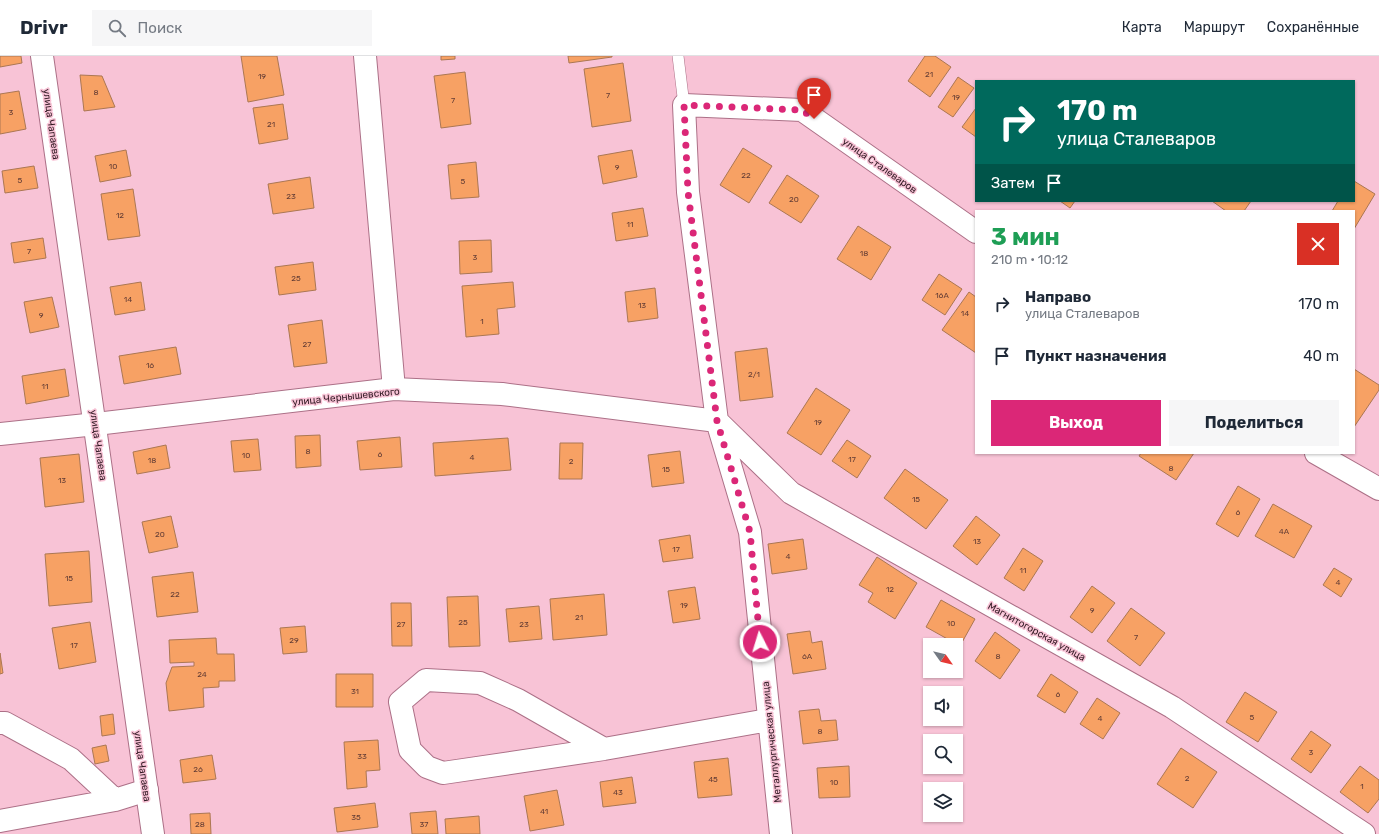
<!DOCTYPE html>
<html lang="ru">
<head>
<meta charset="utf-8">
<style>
  :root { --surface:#fff; --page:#f6f6f7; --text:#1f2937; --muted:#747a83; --line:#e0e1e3; --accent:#db2777 }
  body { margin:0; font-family:Rubik,sans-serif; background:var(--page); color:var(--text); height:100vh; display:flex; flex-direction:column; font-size:15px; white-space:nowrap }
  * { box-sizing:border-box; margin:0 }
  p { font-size:13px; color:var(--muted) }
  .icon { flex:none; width:22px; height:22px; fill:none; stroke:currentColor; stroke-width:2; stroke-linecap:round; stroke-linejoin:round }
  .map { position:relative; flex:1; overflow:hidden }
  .details { position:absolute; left:975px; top:154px; width:380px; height:244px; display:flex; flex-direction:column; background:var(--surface); border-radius:0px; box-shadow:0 1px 3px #0004 }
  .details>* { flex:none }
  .top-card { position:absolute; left:975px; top:24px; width:380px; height:122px; border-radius:0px; box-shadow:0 1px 3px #0004; background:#00695c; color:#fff; overflow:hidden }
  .needle { width:26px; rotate:124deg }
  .controls { position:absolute; left:923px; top:582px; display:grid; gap:8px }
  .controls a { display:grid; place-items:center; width:40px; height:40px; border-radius:0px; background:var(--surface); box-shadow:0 1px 3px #0004; font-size:20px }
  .pin { position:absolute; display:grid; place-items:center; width:34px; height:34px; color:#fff; margin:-41px -17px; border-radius:50% 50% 50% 0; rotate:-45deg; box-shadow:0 0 4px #0007 }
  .pin .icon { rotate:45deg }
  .me { position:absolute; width:44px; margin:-22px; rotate:355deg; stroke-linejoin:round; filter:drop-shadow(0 0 3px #0008) }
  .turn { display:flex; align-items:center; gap:14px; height:84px; padding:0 16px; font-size:18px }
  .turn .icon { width:52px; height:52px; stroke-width:2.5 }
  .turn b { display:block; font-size:28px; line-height:34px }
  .then { display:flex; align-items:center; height:38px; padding:0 16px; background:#0003; gap:8px; font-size:15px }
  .round { display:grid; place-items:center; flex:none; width:42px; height:42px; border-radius:0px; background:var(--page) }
  .headline { display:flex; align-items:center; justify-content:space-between; height:68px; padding:0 16px }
  h1 { font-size:24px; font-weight:700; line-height:30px; color:#1e9e55 }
  .action { display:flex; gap:8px; margin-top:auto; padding:8px 16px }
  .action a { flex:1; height:46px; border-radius:0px; background:var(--accent); color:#fff; font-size:16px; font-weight:700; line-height:46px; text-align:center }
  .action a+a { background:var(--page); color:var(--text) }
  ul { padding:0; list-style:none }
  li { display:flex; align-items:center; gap:12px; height:52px; padding:0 16px }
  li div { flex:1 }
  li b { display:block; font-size:15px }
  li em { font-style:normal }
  header { display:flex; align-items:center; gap:24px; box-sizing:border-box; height:56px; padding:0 20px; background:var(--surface); border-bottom:1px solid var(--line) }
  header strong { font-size:19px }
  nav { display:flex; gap:22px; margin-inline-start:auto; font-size:14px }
  .search { width:280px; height:36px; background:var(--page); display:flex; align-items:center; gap:10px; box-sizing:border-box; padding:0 14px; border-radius:0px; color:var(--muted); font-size:15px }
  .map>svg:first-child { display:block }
</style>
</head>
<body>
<header>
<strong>Drivr</strong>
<div class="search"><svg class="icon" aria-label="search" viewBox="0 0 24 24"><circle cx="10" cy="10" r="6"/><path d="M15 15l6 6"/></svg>Поиск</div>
<nav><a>Карта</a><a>Маршрут</a><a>Сохранённые</a></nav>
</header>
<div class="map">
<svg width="1379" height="778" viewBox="0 0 1379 778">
  <rect width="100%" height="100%" fill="#f8c3d6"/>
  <path fill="#f7a164" stroke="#ab7753" d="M0 0H21L22 7 0 11Z
    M241 0H277L284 39 248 46Z
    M441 0H455V3L441 4Z
    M568 0H612V1L569 7Z
    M925 0H935L951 11 930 41 908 25Z
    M623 7 631 65 592 71 584 13Z
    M465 16 471 68 441 72 434 20Z
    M80 19 102 20 115 51 84 55Z
    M958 21 974 32 953 61 938 51Z
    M19 35 26 73 0 78V38Z
    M283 48 288 83 259 88 253 52Z
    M976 52V81L962 71Z
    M743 92 772 110 749 147 720 129Z
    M126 94 131 120 100 126 95 100Z
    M632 94 637 121 603 128 598 100Z
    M476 106 479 141 451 143 448 109Z
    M34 110 38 132 5 137 2 115Z
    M787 119 819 140 801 167 769 147Z
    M310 121 314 152 273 158 268 128Z
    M1354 125 1375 138 1354 173V155H1332L1338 145H1354Z
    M133 133 140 180 108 184 101 138Z
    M1060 145H1075L1070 152Z
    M1212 145H1251L1244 155H1226Z
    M643 152 648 180 616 185 612 157Z
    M858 170 891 191 871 224 837 203Z
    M43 182 46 202 14 207 11 187Z
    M491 184 492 216 460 218 459 185Z
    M313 206 316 234 279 239 275 211Z
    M939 218 962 233 945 259 922 244Z
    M141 226 145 254 115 259 110 231Z
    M513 226 515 251 497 253 499 278 466 281 462 230Z
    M655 232 658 262 628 266 625 236Z
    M969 236 976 241V297L942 274Z
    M52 241 59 271 30 277 24 246Z
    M322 264 327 307 294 311 288 269Z
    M176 291 181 318 124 328 119 300Z
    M767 292 773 341 740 345 735 296Z
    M65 313 69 340 26 348 22 320Z
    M1354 313 1379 329V334L1354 371Z
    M816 332 850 354 821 399 787 377Z
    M320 379 321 410 296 412 295 380Z
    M400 381 402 411 360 414 357 385Z
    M508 382 511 414 435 420 433 387Z
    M258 383 261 414 234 416 231 385Z
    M847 384 871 400 857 422 832 405Z
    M560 387H583L582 423H559Z
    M166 389 170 412 137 418 133 396Z
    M680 395 684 427 652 431 648 399Z
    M1141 397H1194L1176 424 1139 400Z
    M79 398 84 446 45 451 40 402Z
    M905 413 948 444 926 473 884 442Z
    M1238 430 1260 443 1238 481 1216 468Z
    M1273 448 1312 470 1294 502 1255 480Z
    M171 460 178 491 149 497 142 466Z
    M976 460 1000 479 977 509 953 490Z
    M690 479 693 502 663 506 659 484Z
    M803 483 807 513 772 518 768 488Z
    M1023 492 1043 505 1024 535 1004 522Z
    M89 495 92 546 49 550 45 498Z
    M877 501 917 527 895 563 868 546 873 537 859 529Z
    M1334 512 1352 523 1341 541 1323 529Z
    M193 516 198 556 157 561 152 521Z
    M1092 530 1115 547 1092 577 1070 561Z
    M695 531 700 563 673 567 668 535Z
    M604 538 607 579 553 584 550 543Z
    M478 540 480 590 449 591 447 541Z
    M941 544 975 563 960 590 926 571Z
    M391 547H411L412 590H392Z
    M539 550 542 583 509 586 506 553Z
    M1131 552 1165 577 1140 610 1107 585Z
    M90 566 96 606 59 613 52 572Z
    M305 570 307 596 283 598 280 572Z
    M810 575 812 587 822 585 826 613 793 618 787 578Z
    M995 576 1020 594 1000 623 975 605Z
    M216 582 217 598H234L235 625H219V631L203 632 204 651 169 655 166 627 172 611 194 610V606L170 607 169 584Z
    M0 597 3 617 0 618Z
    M336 618H373V651H336Z
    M1051 618 1078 636 1065 657 1037 640Z
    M1245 636 1277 656 1258 686 1226 666Z
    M1097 642 1120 657 1103 683 1080 668Z
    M819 653 821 665 836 664 838 684 803 688 799 655Z
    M113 658 115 678 102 680 100 660Z
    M1311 675 1331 689 1311 717 1291 703Z
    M378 684 380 714 366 715 367 731 347 733 344 686Z
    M106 689 109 705 95 708 92 692Z
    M1181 692 1217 716 1193 752 1157 728Z
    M212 699 216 723 183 727 180 704Z
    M728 702 732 739 698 742 694 706Z
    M849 710 850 741 819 742 817 712Z
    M1360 710 1379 724V743L1368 757 1340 736Z
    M632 721 636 747 603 751 600 726Z
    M557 734 564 769 530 775 524 740Z
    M375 747 378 771 337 776 334 752Z
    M436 755 438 778H412L410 757Z
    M210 757 211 778H191L190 758Z
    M479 760 480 778H446L445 763Z"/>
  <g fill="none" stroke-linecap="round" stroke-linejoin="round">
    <defs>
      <path id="lane" d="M678 0 684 49"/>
      <path id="street" d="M365 0 394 333
        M0 378 96 368 394 333 502 338 717 365 791 437 1172 651 1364 778
        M1316 397 1379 433
        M0 667H5L71 703 115 744
        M604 693 518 644 480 627 426 624 400 646 410 694 427 711 443 717 604 693 768 664
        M0 765 115 744 147 734
        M781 778 750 476 717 365 688 136 684 49 802 54 976 176"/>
      <path id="secondary" d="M42 0 153 778"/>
    </defs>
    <use href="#lane" stroke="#ac7087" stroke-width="12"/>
    <use href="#street" stroke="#ac7087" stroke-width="24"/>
    <use href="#secondary" stroke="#ac7087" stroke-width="24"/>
    <use href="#lane" stroke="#fff" stroke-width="11"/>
    <use href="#street" stroke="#fff" stroke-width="22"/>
    <use href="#secondary" stroke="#fff" stroke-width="22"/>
  </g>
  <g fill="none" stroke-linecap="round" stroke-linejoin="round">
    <path stroke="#db2777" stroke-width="7" stroke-dasharray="0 12.6" d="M760 586 750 476 717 365 688 136 684 49 802 54 814 63"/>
  </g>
  <g text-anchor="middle" stroke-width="3" stroke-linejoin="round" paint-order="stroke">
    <g font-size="8" fill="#633c34">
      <text x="929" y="21">21</text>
      <text x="262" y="23">19</text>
      <text x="96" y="39">8</text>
      <text x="608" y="42">7</text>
      <text x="956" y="44">19</text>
      <text x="453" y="47">7</text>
      <text x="11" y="59">3</text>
      <text x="271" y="71">21</text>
      <text x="113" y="113">10</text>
      <text x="617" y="114">9</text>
      <text x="746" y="122">22</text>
      <text x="20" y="127">5</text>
      <text x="463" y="128">5</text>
      <text x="291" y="143">23</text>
      <text x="794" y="146">20</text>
      <text x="120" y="162">12</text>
      <text x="630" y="171">11</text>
      <text x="29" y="198">7</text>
      <text x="864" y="200">18</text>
      <text x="475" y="204">3</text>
      <text x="296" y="225">25</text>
      <text x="942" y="242">16А</text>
      <text x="128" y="246">14</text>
      <text x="642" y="252">13</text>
      <text x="965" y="260">14</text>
      <text x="41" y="262">9</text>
      <text x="482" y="268">1</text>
      <text x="307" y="291">27</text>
      <text x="150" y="312">16</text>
      <text x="754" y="321">2/1</text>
      <text x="45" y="333">11</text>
      <text x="818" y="369">19</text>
      <text x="308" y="398">8</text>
      <text x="380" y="401">6</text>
      <text x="246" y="402">10</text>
      <text x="472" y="404">4</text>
      <text x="852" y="406">17</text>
      <text x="152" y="407">18</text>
      <text x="571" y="408">2</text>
      <text x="1171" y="415">8</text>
      <text x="666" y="416">15</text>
      <text x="62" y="427">13</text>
      <text x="916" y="446">15</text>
      <text x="1238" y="459">6</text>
      <text x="1284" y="478">4А</text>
      <text x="160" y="481">20</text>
      <text x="977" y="488">13</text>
      <text x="676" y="496">17</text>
      <text x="788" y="503">4</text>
      <text x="1023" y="517">11</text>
      <text x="69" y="525">15</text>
      <text x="1338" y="529">4</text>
      <text x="890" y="536">12</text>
      <text x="175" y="541">22</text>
      <text x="684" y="552">19</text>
      <text x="1092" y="557">9</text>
      <text x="579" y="564">21</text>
      <text x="463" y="569">25</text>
      <text x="951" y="570">10</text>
      <text x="401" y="571">27</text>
      <text x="524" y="571">23</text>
      <text x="1136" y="584">7</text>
      <text x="294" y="587">29</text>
      <text x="74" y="592">17</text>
      <text x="807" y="603">6А</text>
      <text x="998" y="603">8</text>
      <text x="202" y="621">24</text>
      <text x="355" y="638">31</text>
      <text x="1058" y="641">6</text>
      <text x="1252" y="664">5</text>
      <text x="1100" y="665">4</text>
      <text x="820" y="678">8</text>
      <text x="1311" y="699">3</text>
      <text x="362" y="703">33</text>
      <text x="198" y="716">26</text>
      <text x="1187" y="725">2</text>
      <text x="713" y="726">45</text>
      <text x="834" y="729">10</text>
      <text x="1362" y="733">1</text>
      <text x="618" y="739">43</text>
      <text x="544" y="758">41</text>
      <text x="356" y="764">35</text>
      <text x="200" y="771">28</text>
      <text x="424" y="771">37</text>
    </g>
    <g font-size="10" fill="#321a24" stroke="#f8c3d6">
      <text transform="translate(52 68) rotate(82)" y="4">улица Чапаева</text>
      <text transform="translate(880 109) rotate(35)" y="4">улица Сталеваров</text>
      <text transform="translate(346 340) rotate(-6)" y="4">улица Чернышевского</text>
      <text transform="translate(99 389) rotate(82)" y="4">улица Чапаева</text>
      <text transform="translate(1037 575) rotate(29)" y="4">Магнитогорская улица</text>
      <text transform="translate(771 686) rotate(-96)" y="4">Металлургическая улица</text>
      <text transform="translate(143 710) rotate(82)" y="4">улица Чапаева</text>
    </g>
  </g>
</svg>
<div class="controls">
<a><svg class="needle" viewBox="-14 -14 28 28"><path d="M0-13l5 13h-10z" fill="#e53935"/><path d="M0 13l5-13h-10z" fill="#747a83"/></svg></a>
<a><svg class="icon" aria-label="sound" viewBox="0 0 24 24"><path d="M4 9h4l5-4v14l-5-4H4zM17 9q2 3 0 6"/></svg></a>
<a><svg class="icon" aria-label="search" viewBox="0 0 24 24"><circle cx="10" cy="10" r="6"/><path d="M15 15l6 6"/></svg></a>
<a><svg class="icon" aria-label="layers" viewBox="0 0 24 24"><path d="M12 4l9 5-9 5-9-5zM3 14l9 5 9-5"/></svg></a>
</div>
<div class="pin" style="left:814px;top:63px;background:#d93025"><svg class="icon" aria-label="arrive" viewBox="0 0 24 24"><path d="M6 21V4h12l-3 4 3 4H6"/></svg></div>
<svg class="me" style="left:760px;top:586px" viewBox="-20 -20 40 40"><circle r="17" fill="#db2777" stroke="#fff" stroke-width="3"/><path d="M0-11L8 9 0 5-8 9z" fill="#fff"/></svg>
<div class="top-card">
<div class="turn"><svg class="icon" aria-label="right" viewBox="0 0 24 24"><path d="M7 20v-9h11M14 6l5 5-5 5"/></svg><div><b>170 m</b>улица Сталеваров</div></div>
<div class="then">Затем<svg class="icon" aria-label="arrive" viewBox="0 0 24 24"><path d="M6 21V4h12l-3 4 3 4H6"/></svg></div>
</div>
<section class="details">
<div class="headline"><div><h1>3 мин</h1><p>210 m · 10:12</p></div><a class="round" style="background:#d93025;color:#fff"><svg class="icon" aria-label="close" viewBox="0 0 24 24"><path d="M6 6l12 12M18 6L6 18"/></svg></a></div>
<ul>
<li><svg class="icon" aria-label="right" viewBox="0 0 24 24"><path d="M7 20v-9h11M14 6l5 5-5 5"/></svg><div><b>Направо</b><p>улица Сталеваров</p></div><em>170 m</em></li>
<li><svg class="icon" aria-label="arrive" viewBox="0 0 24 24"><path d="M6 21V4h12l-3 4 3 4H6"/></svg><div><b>Пункт назначения</b></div><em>40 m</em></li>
</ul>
<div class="action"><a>Выход</a><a>Поделиться</a></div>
</section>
</div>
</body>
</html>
